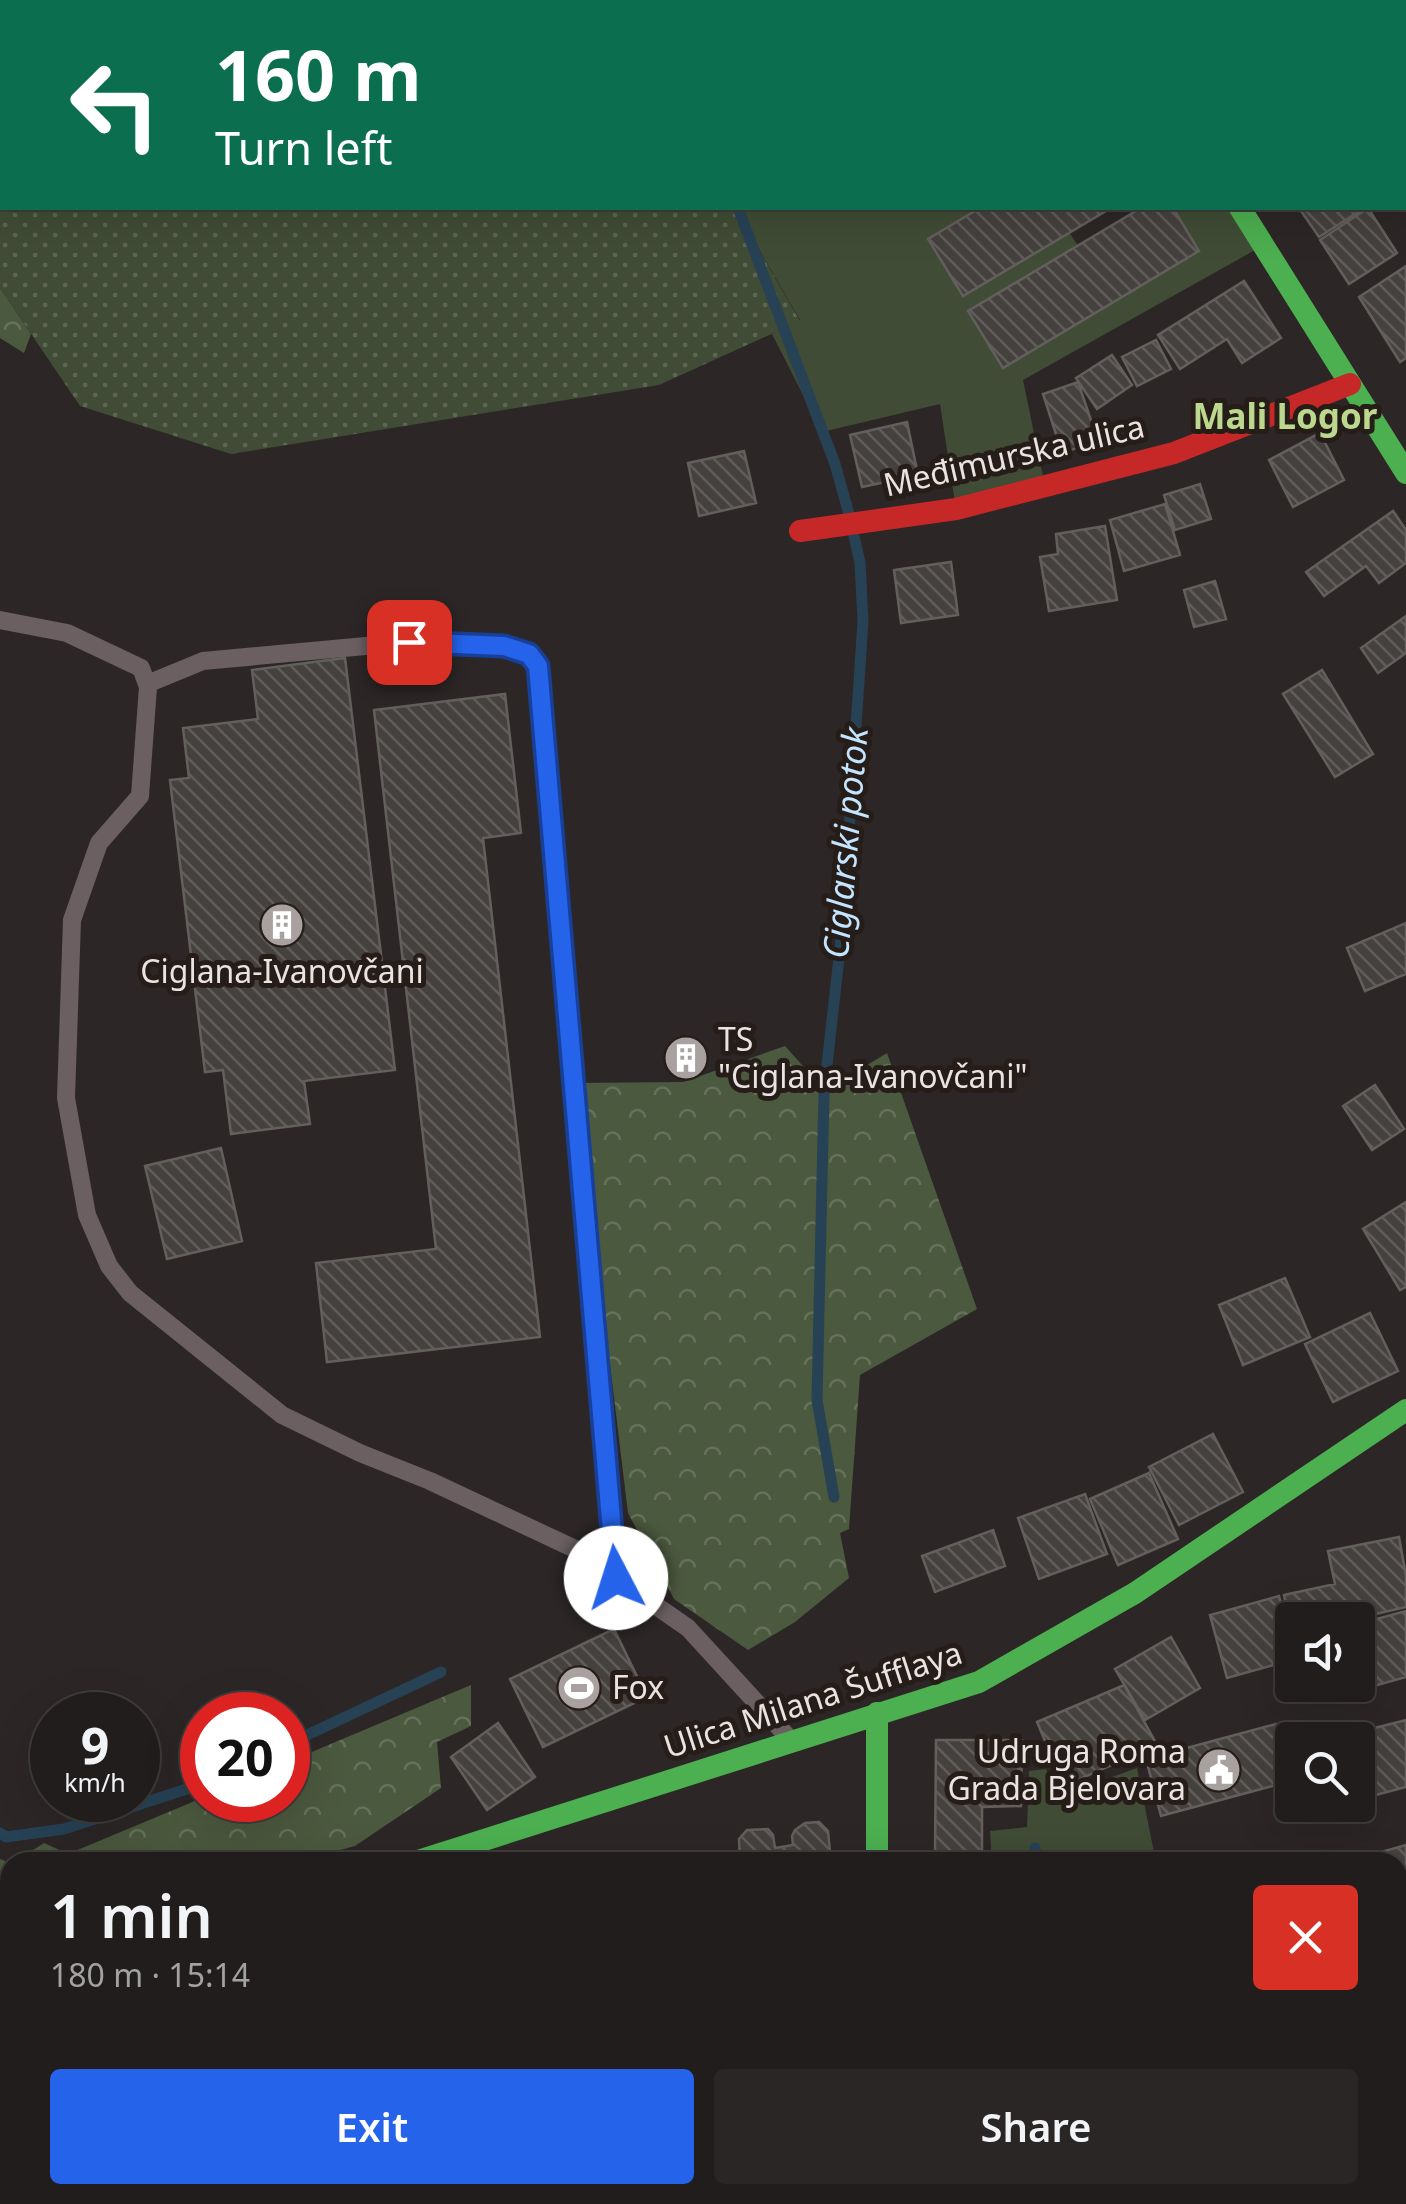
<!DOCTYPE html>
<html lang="en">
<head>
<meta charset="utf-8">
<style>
  :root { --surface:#211d1c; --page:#292625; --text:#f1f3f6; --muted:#a2a2a3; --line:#3e3b3b; --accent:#2563eb }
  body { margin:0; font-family:"Noto Sans",sans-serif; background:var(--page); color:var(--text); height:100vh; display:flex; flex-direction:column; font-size:38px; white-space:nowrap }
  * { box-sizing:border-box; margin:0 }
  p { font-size:32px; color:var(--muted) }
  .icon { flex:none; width:55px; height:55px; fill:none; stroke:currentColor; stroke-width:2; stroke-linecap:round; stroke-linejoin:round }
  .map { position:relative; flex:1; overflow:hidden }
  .side { position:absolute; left:0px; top:1852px; width:1408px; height:352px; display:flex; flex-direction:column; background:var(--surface); border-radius:30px 30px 0 0; box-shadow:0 10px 40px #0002,0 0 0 2px var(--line) }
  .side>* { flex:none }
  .banner { position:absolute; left:0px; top:0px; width:1408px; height:210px; box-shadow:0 10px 40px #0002,0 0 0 2px var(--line); background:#0b6e4f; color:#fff; overflow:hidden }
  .controls { position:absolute; left:1275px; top:1602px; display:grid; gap:20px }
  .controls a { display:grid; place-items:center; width:100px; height:100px; border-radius:10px; background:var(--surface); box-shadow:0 10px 40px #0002,0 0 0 2px var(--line); font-size:50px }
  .speed { position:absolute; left:30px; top:1692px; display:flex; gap:20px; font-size:50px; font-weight:700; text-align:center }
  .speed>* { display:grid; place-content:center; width:130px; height:130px; border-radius:50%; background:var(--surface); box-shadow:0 10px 40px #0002,0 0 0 2px var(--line); line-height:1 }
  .speed small { font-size:25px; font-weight:400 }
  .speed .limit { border:15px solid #d22; background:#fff; color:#111 }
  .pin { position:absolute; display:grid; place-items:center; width:85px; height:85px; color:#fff; margin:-42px; border-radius:20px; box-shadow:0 5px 15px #0006 }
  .me { position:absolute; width:110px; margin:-55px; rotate:355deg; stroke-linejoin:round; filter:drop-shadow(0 0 8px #0008) }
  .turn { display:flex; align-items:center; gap:35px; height:210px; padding:0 50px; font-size:45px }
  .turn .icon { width:130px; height:130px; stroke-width:2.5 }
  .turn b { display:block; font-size:70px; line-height:85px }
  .round { display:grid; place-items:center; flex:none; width:105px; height:105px; border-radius:10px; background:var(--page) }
  .headline { display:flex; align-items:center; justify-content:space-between; height:170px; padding:0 50px }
  h1 { font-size:60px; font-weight:600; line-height:75px }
  .primary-button { display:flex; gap:20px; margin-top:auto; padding:20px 50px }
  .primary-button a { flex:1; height:115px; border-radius:10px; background:var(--accent); color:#fff; font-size:40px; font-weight:600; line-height:115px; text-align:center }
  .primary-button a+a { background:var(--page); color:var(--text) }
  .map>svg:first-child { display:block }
</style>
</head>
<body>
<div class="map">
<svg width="1406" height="2204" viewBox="0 0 1406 2204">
  <defs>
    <pattern id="grass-dots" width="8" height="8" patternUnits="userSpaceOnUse" patternTransform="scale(2.5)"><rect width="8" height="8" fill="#404c35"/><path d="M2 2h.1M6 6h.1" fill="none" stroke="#5c6652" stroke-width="1.8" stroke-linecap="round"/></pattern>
    <pattern id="forest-crowns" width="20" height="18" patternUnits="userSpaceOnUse" patternTransform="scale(2.5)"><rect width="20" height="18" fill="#4b593e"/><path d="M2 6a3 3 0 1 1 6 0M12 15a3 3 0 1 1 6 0" fill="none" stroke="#65715a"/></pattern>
    <pattern id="building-back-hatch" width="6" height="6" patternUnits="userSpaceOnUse" patternTransform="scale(2.5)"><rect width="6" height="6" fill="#45413f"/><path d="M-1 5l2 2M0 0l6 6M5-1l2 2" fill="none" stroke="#605c5a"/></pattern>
  </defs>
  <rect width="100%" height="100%" fill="#2c2726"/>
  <path fill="url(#grass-dots)" d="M0 0H1053L1048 2H2V208H735L800 321 659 385 231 454 80 406 0 288Z"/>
  <path fill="url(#forest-crowns)" d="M0 288 31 334 24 353 0 338Z
    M785 1046 825 1091 887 1053 977 1309 860 1375 849 1529 840 1533 849 1578 795 1622 748 1650 674 1599 628 1513 576 1083 683 1082Z
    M471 1685V1726L437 1742 441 1788 355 1846 295 1862H15L44 1843 68 1854 202 1798V1800H288V1762Z
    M0 1859 10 1863V1938L0 1942Z"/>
  <path fill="#404c35" d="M735 208H1054L1083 254 1152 208H1240L1264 245 1023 380 1045 486 956 509 940 404 822 432 772 334 800 320Z
    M1137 1768 1156 1862H992L990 1831 1027 1827 1029 1771 1046 1769 1059 1796Z
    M393 2195H676L678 2204H395Z
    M1018 2195H1143V2204H993L992 2198Z"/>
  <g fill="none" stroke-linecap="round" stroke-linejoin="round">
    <path stroke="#274255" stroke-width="11" d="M656 0 657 2
      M738 208 835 464 849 514
      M834 1497 817 1400 824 1092 843 922 863 621 860 563 854 536
      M288 1744 441 1672
      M0 1833 6 1837 64 1829 202 1784
      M1035 1848 1037 1862
      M1083 2204 1084 2195"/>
  </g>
  <path fill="url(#building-back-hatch)" stroke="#635f5d" stroke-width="2.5" d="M980 208H1111L963 296 928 239Z
    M1141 208H1173L1199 251 1003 368 968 311Z
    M1299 208H1364L1319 237Z
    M1368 208 1397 253 1349 284 1320 240Z
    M1406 266V358L1400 362 1359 297Z
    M1244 281 1281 338 1242 363 1227 339 1180 369 1158 335Z
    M1156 340 1171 369 1137 386 1122 357Z
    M1112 355 1132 385 1097 409 1076 378Z
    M1078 382 1098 441 1062 453 1043 394Z
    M907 422 918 475 862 487 850 435Z
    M1320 433 1344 480 1293 507 1269 460Z
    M744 451 756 503 699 516 688 463Z
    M1200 484 1211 519 1175 530 1164 495Z
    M1165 504 1180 555 1124 571 1110 520Z
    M1393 511 1406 530V563L1379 583 1366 566 1324 596 1306 572Z
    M1105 526 1117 600 1049 611 1040 557 1058 554 1056 534Z
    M951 562 958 615 901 623 894 570Z
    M1215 581 1226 619 1194 627 1184 590Z
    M1406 616V653L1378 673 1361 648Z
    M345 658 395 1070 304 1081 310 1124 231 1134 223 1070 205 1072 170 780 189 778 183 728 258 719 252 670Z
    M1322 670 1373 754 1335 777 1283 694Z
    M505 694 521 833 483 838 540 1337 327 1362 316 1263 436 1249 374 710Z
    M1406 923V974L1365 991 1347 948Z
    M694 1047 697 1066 677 1070 674 1050Z
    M1375 1085 1404 1129 1372 1150 1343 1106Z
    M221 1148 242 1241 167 1259 145 1166Z
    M1406 1202V1287L1400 1290 1363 1229Z
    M1285 1278 1310 1337 1243 1365 1219 1305Z
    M1370 1313 1398 1371 1333 1402 1305 1344Z
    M1213 1434 1243 1492 1179 1525 1149 1467Z
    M1149 1473 1178 1539 1118 1565 1090 1499Z
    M1085 1494 1107 1554 1039 1579 1018 1518Z
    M993 1530 1005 1566 935 1592 922 1556Z
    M1399 1537 1406 1576V1607L1350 1620H1292V1634L1284 1595 1335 1584 1328 1551Z
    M1279 1596 1292 1647V1660L1227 1678 1210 1615Z
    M1406 1611V1677L1363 1689 1358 1668V1624Z
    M614 1629 647 1697 543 1747 510 1679Z
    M1171 1637 1200 1688 1145 1720 1115 1669Z
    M1124 1685 1157 1745 1064 1786 1037 1722Z
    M1406 1720V1787L1372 1796 1355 1733Z
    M498 1723 535 1777 487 1810 451 1757Z
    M1276 1724 1291 1781 1161 1816 1146 1759Z
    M936 1740H1022L1021 1806 982 1807V1857L935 1856Z
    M819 1822 828 1831 831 1862H740L739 1839 747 1830 768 1829 773 1835 775 1848 793 1845 792 1836 795 1830 805 1823Z
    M1406 1845V1912L1398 1914V1862H1365L1363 1857Z
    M1406 1989V2085L1398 2086V1990Z
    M10 2076V2135L0 2097V2078Z
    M10 2179V2195H69L71 2204H5L0 2181Z
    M77 2195H143L144 2204H78Z
    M264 2195H277L278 2204H213V2200Z
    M344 2195H384L385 2204H345Z
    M1233 2195H1340L1288 2204H1235Z
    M343 2196 344 2204H286V2203Z"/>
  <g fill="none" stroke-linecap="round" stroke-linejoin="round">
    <path stroke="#6b5f62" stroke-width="18" d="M0 620 67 633 141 668 148 687 140 796 99 843 72 920 66 1098 87 1215 109 1266 130 1293 282 1415 360 1453 430 1481 573 1548 688 1628 788 1737
      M147 684 203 661 409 642 505 645 529 654 538 666 617 1578
      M1204 2195 1207 2204"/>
    <path stroke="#6b5f62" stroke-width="32" d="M180 2195 181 2204
      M876 2204V2195"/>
    <path stroke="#4caf50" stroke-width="22" d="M1112 0 1114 2
      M1240 208 1406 473
      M877 1713V1862
      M415 1862 979 1682 1135 1593 1406 1410
      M0 1995 10 1992"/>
    <path stroke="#c62828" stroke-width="22" d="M800 531 956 509 1174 453 1350 384"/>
  </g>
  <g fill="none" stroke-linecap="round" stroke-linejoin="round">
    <defs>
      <path id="route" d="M409 642 504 646 529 654 538 666 616 1578"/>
    </defs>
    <use href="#route" stroke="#184099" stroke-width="25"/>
    <use href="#route" stroke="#2563eb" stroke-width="18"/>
  </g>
  <defs>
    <symbol id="building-disc" viewBox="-11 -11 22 22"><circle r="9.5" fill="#a8a1a0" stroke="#261d19"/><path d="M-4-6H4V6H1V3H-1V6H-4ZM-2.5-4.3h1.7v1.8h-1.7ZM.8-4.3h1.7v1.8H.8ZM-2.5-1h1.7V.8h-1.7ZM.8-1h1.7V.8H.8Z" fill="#fff"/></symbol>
    <symbol id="stadium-disc" viewBox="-11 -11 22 22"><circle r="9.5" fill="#a8a1a0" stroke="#261d19"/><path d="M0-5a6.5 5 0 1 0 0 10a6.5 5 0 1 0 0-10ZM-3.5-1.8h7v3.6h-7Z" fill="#fff"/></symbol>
    <symbol id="civic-disc" viewBox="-11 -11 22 22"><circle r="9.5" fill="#a8a1a0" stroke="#261d19"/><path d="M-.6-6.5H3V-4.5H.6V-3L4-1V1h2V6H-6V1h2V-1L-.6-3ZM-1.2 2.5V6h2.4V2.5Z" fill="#fff"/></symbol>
  </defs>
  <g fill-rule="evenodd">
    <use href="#building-disc" x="257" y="900" width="50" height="50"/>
    <use href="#building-disc" x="661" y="1033" width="50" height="50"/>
    <use href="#stadium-disc" x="554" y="1663" width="50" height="50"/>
    <use href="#civic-disc" x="1194" y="1745" width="50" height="50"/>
  </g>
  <g text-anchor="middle" stroke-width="10" stroke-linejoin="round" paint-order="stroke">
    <g font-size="32" fill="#eae3e1" stroke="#261d19">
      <text transform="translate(1014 456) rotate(-13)" y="11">Međimurska ulica</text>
      <text transform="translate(813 1700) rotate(-18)" y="11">Ulica Milana Šufflaya</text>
    </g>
    <g font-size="32" fill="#eae3e1" stroke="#261d19" text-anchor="start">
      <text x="282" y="983" text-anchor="middle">Ciglana-Ivanovčani</text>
      <text x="718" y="1051">TS<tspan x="718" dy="37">"Ciglana-Ivanovčani"</tspan></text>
      <text x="612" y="1699">Fox</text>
      <text x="1186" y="1763" text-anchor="end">Udruga Roma<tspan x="1186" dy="37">Grada Bjelovara</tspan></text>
    </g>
    <g font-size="35" font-weight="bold" fill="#bcd78e" stroke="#261d19">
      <text x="1285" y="429">Mali Logor</text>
    </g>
    <g font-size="35" font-style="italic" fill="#c4e5ff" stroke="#261d19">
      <text transform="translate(846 843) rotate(-85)" y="12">Ciglarski potok</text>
    </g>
  </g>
</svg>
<div class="controls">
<a><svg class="icon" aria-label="sound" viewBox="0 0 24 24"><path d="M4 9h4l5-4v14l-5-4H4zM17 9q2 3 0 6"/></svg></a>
<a><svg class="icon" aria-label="search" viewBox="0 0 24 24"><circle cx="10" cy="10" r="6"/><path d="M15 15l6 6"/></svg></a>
</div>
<div class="speed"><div>9<small>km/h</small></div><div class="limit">20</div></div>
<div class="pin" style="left:409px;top:642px;background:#d93025"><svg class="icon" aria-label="arrive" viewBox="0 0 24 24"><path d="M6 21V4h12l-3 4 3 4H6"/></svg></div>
<svg class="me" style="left:616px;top:1578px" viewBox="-20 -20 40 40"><circle r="19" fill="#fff"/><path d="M0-13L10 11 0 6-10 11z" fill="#2563eb"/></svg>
<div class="banner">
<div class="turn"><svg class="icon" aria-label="left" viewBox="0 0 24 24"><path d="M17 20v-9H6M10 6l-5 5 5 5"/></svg><div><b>160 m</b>Turn left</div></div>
</div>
<section class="side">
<div class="headline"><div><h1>1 min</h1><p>180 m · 15:14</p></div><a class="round" style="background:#d93025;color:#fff"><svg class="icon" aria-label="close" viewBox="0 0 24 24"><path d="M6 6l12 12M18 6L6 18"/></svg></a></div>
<div class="primary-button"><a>Exit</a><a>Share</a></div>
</section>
</div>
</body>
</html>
